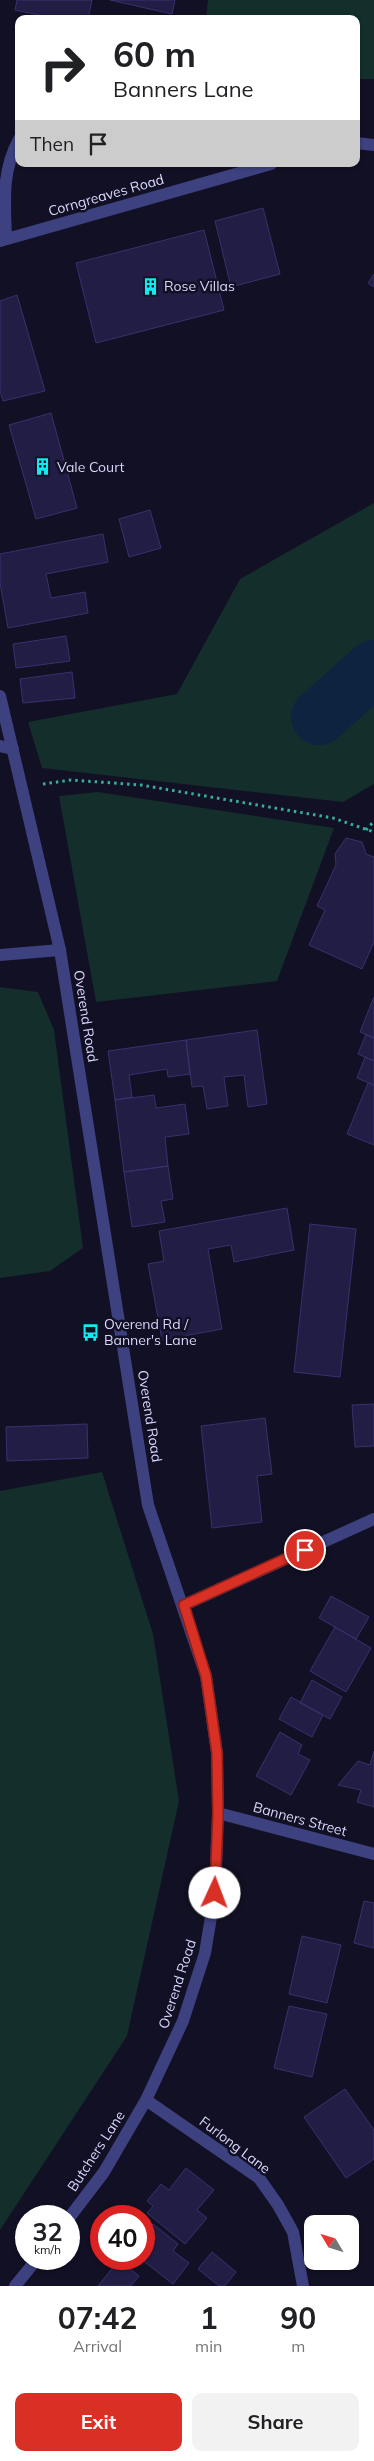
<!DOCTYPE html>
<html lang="en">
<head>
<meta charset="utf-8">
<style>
  :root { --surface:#fff; --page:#f2f2f2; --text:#202124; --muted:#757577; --accent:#d93025 }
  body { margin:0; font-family:Mulish,sans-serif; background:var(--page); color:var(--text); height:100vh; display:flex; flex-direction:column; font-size:19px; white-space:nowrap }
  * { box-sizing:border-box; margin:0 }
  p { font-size:16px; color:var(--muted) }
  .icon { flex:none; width:28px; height:28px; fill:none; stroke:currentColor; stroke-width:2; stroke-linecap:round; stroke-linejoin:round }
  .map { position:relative; height:2286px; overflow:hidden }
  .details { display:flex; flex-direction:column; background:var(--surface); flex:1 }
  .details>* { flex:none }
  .banner { position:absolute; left:15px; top:15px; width:345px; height:152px; border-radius:10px; box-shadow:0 1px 4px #0004; background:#fff; color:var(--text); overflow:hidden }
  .needle { width:32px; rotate:308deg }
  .tools { position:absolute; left:304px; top:2215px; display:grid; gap:10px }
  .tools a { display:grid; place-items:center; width:55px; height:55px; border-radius:10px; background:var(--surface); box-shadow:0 1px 4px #0004; font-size:25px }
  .speed { position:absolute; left:15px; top:2205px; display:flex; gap:10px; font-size:25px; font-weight:700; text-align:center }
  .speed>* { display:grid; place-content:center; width:65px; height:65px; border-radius:50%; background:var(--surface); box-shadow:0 1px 4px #0004; line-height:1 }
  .speed small { font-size:12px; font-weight:400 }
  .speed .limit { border:8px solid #d22; background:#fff; color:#111 }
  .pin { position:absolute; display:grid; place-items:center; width:42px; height:42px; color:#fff; margin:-21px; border:2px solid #fff; border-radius:50%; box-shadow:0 1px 5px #0007 }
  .me { position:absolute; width:55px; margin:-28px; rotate:2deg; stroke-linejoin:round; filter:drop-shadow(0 0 4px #0008) }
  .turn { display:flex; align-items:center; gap:18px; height:105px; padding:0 15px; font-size:22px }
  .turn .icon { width:65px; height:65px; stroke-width:2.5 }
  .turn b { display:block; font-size:35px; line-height:42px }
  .then { display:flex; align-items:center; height:48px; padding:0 15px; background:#0003; gap:10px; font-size:19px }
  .eta { display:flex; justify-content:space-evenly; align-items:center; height:85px; text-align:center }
  .eta b { font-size:30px; font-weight:700; line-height:35px }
  .cta { display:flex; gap:10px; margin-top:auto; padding:10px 15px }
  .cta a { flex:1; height:58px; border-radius:10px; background:var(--accent); color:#fff; font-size:20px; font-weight:700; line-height:58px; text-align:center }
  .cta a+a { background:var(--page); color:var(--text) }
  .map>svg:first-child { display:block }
</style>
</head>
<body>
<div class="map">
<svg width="374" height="2286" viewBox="0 0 374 2286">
  <rect width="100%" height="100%" fill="#121024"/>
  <path fill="#142e2b" d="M208 0H374V79H356V19H206Z
    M374 503V784L343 802 42 768 28 722 177 694 240 579Z
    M98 792 334 828 277 981 96 1002 59 796Z
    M0 987 38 992 54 1030 83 1248 50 1271 0 1278Z
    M102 1472 153 1634 179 1801 127 2036 0 2230V1491Z"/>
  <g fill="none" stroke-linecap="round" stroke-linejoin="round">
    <path stroke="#0d2440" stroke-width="56" d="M319 717 374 668"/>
  </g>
  <path fill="#221d44" stroke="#38316e" d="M17 0H92L88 19H58L15 10Z
    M110 0H175L172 14Z
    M263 208 280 274 231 287 215 221Z
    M204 230 224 310 96 343 76 263Z
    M374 274V287L368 283Z
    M17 295 45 391 3 401 0 390V301Z
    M51 413 77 508 36 519 9 425Z
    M150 510 161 548 129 557 119 519Z
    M103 534 108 562 46 574 51 598 85 592 88 613 8 628 0 583V554Z
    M66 636 70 661 16 668 13 644Z
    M72 672 75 698 23 703 20 679Z
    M346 838 362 842 366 854 374 857V942L362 969 309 945 325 910 317 906 336 865 335 854Z
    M374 997V1038L360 1032Z
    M257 1030 267 1104 248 1107 244 1075 224 1077 228 1106 207 1109 203 1086 192 1087 186 1040Z
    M366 1034 374 1038V1061L358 1054Z
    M186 1040 190 1074 168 1077 167 1069 129 1075 132 1097 115 1100 108 1051Z
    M365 1057 374 1061V1085L357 1078Z
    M368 1083 374 1085V1145L347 1134Z
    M154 1095 156 1108 185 1104 189 1134 165 1137 168 1166 124 1172 115 1100Z
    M168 1166 173 1199 161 1201 165 1222 132 1227 124 1172Z
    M287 1208 294 1250 234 1262 231 1245 208 1249 222 1329 162 1340 148 1264 164 1261 159 1231Z
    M310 1224 356 1229 340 1377 294 1372Z
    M374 1404V1446L355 1447 352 1405Z
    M265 1418 272 1474 257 1476 262 1522 212 1528 201 1426Z
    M87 1424 88 1458 7 1461 6 1427Z
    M331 1596 369 1617 356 1639 319 1618Z
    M335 1627 371 1648 346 1692 310 1671Z
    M312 1680 342 1697 330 1719 300 1703Z
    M291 1697 323 1715 312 1737 279 1719Z
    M280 1732 302 1745 298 1754 310 1760 291 1795 256 1776Z
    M374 1751V1807L357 1802 361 1790 338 1785 358 1761 370 1765Z
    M364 1901 374 1903V1948L354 1943Z
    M302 1936 341 1945 327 2003 289 1994Z
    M289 2006 327 2014 312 2077 274 2068Z
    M345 2089 374 2130V2159L346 2178 304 2117Z
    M186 2168 214 2190 197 2210 207 2218 185 2244 147 2213 153 2206 147 2201 161 2184 169 2190Z
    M153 2224 178 2244 173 2251 189 2263 173 2284 141 2259H144V2236Z
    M212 2252 236 2272 225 2286H219L198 2269Z
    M119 2260 139 2276 131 2286H98Z"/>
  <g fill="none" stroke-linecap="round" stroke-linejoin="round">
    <path stroke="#37af9e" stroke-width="3" stroke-dasharray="2.5 4" stroke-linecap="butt" d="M43 784 71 780 141 785 333 818 374 832
      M366 830 374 821"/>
    <path stroke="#3e4180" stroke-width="12" d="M0 955 60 950"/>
    <path stroke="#3e4180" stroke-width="12" d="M6 239C5 202 1 173 19 139
      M0 746 13 749
      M218 1813 374 1854"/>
    <path stroke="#3e4180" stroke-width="12" d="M356 143 374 145
      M0 241 271 164
      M0 696 60 950 148 1505 206 1676 217 1753 218 1813 215 1893 205 1953 183 2021 146 2100 104 2172 69 2218
      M184 1605 374 1519
      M146 2100 259 2178 278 2205 293 2232 303 2286
      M15 2286 37 2259"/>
  </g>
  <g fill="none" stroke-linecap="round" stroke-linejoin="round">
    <defs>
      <path id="route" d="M215 1893 218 1814 217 1753 206 1676 184 1605 305 1550"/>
    </defs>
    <use href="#route" stroke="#8d1f18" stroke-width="12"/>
    <use href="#route" stroke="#d93025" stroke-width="9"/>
  </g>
  <defs>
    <symbol id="building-bare" viewBox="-9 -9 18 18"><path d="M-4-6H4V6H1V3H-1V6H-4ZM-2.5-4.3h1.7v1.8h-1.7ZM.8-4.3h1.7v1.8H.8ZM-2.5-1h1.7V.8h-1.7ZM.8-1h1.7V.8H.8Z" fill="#10ebef" stroke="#121024" stroke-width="2.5" paint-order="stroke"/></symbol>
    <symbol id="bus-bare" viewBox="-9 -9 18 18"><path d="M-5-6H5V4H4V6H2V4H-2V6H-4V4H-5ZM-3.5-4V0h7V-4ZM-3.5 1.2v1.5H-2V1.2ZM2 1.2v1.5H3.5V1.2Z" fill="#10ebef" stroke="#121024" stroke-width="2.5" paint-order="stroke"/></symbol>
  </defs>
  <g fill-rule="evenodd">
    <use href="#building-bare" x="138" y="274" width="25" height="25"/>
    <use href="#building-bare" x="30" y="454" width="25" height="25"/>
    <use href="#bus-bare" x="78" y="1320" width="25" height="25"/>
  </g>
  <g text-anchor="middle" stroke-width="5" stroke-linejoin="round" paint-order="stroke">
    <g font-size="14" fill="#d7d6fc" stroke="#121024">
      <text transform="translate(106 195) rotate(-16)" y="5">Corngreaves Road</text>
      <text transform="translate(86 1016) rotate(81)" y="5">Overend Road</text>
      <text transform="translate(150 1416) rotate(81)" y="5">Overend Road</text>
      <text transform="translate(300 1819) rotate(15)" y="5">Banners Street</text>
      <text transform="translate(177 1984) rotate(-72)" y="5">Overend Road</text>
      <text transform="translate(235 2145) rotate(37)" y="5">Furlong Lane</text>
      <text transform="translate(96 2151) rotate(-57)" y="5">Butchers Lane</text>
    </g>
    <g font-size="14" fill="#d7d6fc" stroke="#121024" text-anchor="start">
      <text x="164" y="291">Rose Villas</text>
      <text x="57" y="472">Vale Court</text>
      <text x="104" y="1329">Overend Rd /<tspan x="104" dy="16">Banner's Lane</tspan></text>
    </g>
  </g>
</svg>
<div class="tools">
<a><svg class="needle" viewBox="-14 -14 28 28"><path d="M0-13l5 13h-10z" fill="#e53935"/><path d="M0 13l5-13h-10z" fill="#757577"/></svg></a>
</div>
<div class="speed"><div>32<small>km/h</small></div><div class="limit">40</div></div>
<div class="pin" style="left:305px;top:1550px;background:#d93025"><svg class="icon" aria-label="arrive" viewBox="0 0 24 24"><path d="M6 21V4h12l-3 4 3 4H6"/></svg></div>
<svg class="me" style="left:215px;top:1893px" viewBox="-20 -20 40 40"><circle r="19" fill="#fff"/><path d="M0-13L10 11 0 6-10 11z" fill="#d93025"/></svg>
<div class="banner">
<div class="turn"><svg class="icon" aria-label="right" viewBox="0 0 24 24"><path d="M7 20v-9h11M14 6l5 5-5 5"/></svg><div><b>60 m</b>Banners Lane</div></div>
<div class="then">Then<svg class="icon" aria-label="arrive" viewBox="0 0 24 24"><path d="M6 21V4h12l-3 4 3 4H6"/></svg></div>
</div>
</div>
<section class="details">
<div class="eta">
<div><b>07:42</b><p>Arrival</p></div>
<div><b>1</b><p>min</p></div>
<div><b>90</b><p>m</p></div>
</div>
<div class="cta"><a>Exit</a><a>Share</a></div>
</section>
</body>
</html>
